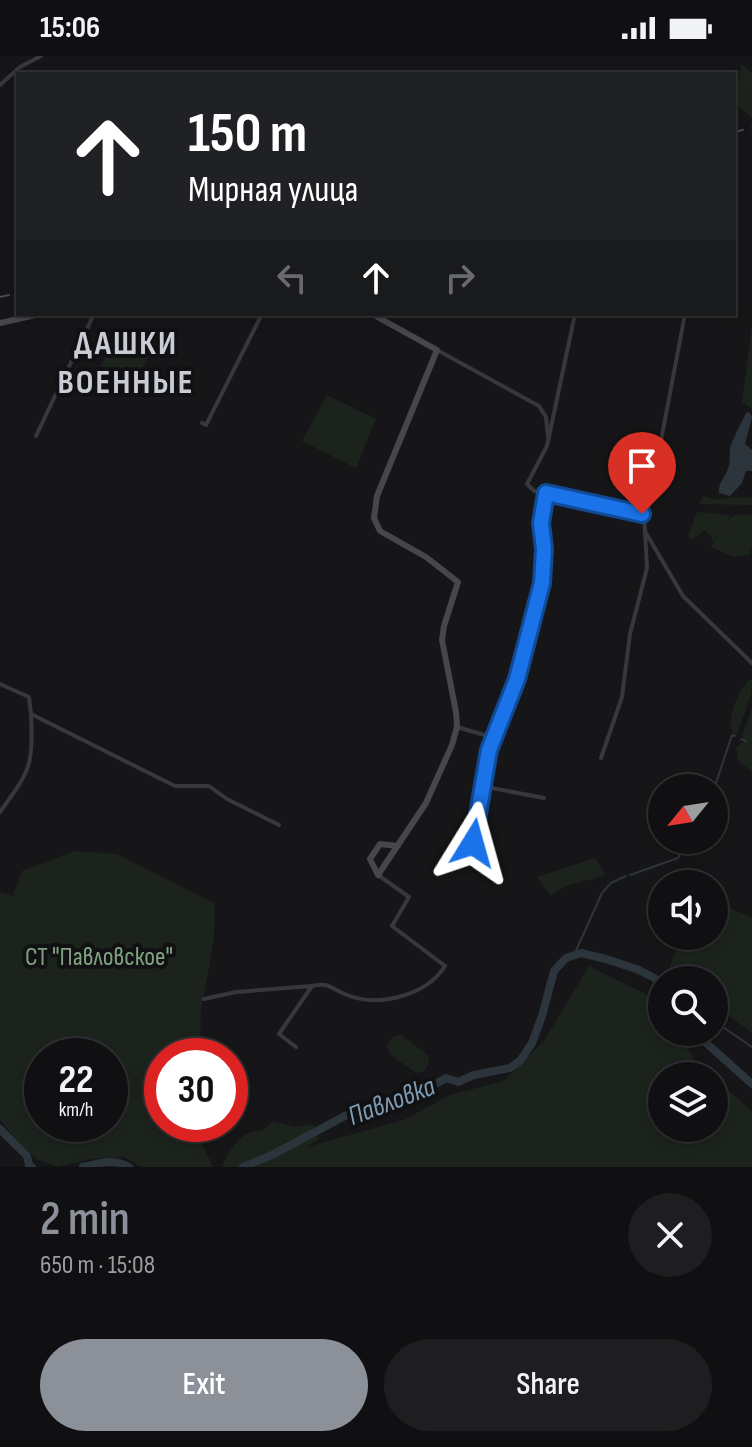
<!DOCTYPE html>
<html lang="en">
<head>
<meta charset="utf-8">
<style>
  :root { --surface:#101012; --page:#1e1e20; --text:#f1f3f6; --muted:#9c9d9f; --line:#303032; --accent:#8c9099 }
  body { margin:0; font-family:"Sofia Sans Condensed",sans-serif; background:var(--page); color:var(--text); height:100vh; display:flex; flex-direction:column; font-size:30px; white-space:nowrap }
  * { box-sizing:border-box; margin:0 }
  p { font-size:26px; color:var(--muted) }
  .icon { flex:none; width:44px; height:44px; fill:none; stroke:currentColor; stroke-width:2; stroke-linecap:round; stroke-linejoin:round }
  .map { position:relative; height:1111px; overflow:hidden }
  .details { display:flex; flex-direction:column; background:var(--surface); flex:1 }
  .details>* { flex:none }
  .hud { position:absolute; left:16px; top:16px; width:720px; height:244px; border-radius:0px; box-shadow:0 4px 12px #0003,0 0 0 2px var(--line); background:#202124; color:#fff; overflow:hidden }
  .needle { width:52px; rotate:240deg }
  .tools { position:absolute; left:648px; top:718px; display:grid; gap:16px }
  .tools a { display:grid; place-items:center; width:80px; height:80px; border-radius:50%; background:var(--surface); box-shadow:0 4px 12px #0003,0 0 0 2px var(--line); font-size:40px }
  .speed { position:absolute; left:24px; top:982px; display:flex; gap:16px; font-size:40px; font-weight:700; text-align:center }
  .speed>* { display:grid; place-content:center; width:104px; height:104px; border-radius:50%; background:var(--surface); box-shadow:0 4px 12px #0003,0 0 0 2px var(--line); line-height:1 }
  .speed small { font-size:20px; font-weight:400 }
  .speed .limit { border:12px solid #d22; background:#fff; color:#111 }
  .pin { position:absolute; display:grid; place-items:center; width:68px; height:68px; color:#fff; margin:-82px -34px; border-radius:50% 50% 50% 0; rotate:-45deg; box-shadow:0 0 8px #0007 }
  .pin .icon { rotate:45deg }
  .me { position:absolute; width:88px; margin:-44px; rotate:8deg; stroke-linejoin:round; filter:drop-shadow(0 0 6px #0008) }
  .turn { display:flex; align-items:center; gap:28px; height:168px; padding:0 40px; font-size:36px }
  .turn .icon { width:104px; height:104px; stroke-width:2.5 }
  .turn b { display:block; font-size:56px; line-height:68px }
  .lanes { display:flex; align-items:center; height:76px; padding:0 40px; background:#0003; justify-content:center; gap:40px; direction:ltr }
  .lanes .off { opacity:.35 }
  .round { display:grid; place-items:center; flex:none; width:84px; height:84px; border-radius:42px; background:var(--page) }
  .headline { display:flex; align-items:center; justify-content:space-between; height:136px; padding:0 40px }
  h1 { font-size:48px; font-weight:600; line-height:60px; color:var(--accent) }
  .action { display:flex; gap:16px; margin-top:auto; padding:16px 40px }
  .action a { flex:1; height:92px; border-radius:48px; background:var(--accent); color:#fff; font-size:32px; font-weight:600; line-height:92px; text-align:center }
  .action a+a { background:var(--page); color:var(--text) }
  .status { display:flex; justify-content:space-between; align-items:center; height:56px; padding:0 40px; background:var(--surface); direction:ltr }
  .status svg { height:22px; fill:currentColor }
  .map>svg:first-child { display:block }
</style>
</head>
<body>
<div class="status"><b>15:06</b><svg viewBox="0 0 49 12"><path d="M0 12V9h3v3zM5 12V6h3v6zM10 12V3h3v9zM15 12V0h3v12zM26 1h20v11H26zM47 4h2v5h-2z"/></svg></div>
<div class="map">
<svg width="752" height="1111" viewBox="0 0 752 1111">
  <rect width="100%" height="100%" fill="#161618"/>
  <path fill="#1c231d" fill-rule="evenodd" d="M741 8 752 17V61L737 50 734 53Z
    M752 270V353L742 346Z
    M116 279 151 296 133 331 99 314Z
    M327 339 376 363 356 412 302 385Z
    M703 440 718 444 733 441 752 442V449L699 448Z
    M697 456 730 459 728 465 733 459 752 458V489L749 499 734 501 711 491 725 470 714 485 705 474 692 484 688 481Z
    M749 624H752L751 639 737 678H733C726 662 738 636 749 624Z
    M752 652V716L738 704 736 692 745 684 742 681Z
    M75 795 117 798 214 847C217 880 209 911 203 943 199 959 201 977 201 994L190 995V1000H162V1068H193L213 1111H141L124 1101 89 1103 57 1111 38 1104 24 1093 0 1064V836L13 840 22 815ZM42 1000H110V1068H42Z
    M595 802 605 818C587 827 565 826 551 840L537 821Z
    M714 846 752 861V977L714 949V924H679L668 916 681 880H714Z
    M589 910 658 944 662 951V976H677L696 1006 712 1020H662V1072H714V1022L752 1055V1111H222C226 1101 235 1085 245 1079 258 1072 262 1079 273 1065L294 1071 313 1068 319 1083 307 1091 404 1064 450 1039 504 1025 544 985Z
    M401 979 428 999 429 1008 423 1016H415L389 998 387 989 393 981Z"/>
  <path fill="#2c353c" d="M747 356 750 357 752 361 745 388 752 394V415H746L742 427 730 440 719 437C718 427 725 422 728 412 731 406 729 399 730 392 731 388 744 360 747 356Z"/>
  <g fill="none" stroke-linecap="round" stroke-linejoin="round">
    <path stroke="#2c353c" stroke-width="2" d="M741 683 746 685
      M714 733 732 679 735 680
      M630 819 678 802 687 784
      M574 899 602 837 611 827 626 820
      M714 965 752 991"/>
    <path stroke="#2c353c" stroke-width="8" d="M694 976 752 1028
      M0 1073 27 1100 29 1109 32 1111
      M83 1111C100 1107 113 1102 129 1111
      M243 1111 272 1099 358 1053 415 1040 446 1022 458 1026 474 1019 510 1012 520 1005 532 987 542 960 554 915 566 902 581 897 606 903 639 914 662 926"/>
    <path stroke="#37383d" stroke-width="4" d="M0 29 20 11 41 0
      M575 258 547 390 527 428 534 435 644 458
      M437 294 539 350 546 361 548 381
      M202 367 206 369 262 258
      M36 380 94 258
      M646 477 683 540 752 607
      M0 628 29 641 31 658
      M457 671 495 682
      M601 702 622 641 630 578 647 512 644 458 648 453 685 258
      M481 730 544 742
      M0 756C31 713 33 711 31 658L175 730H209L227 743 279 769
      M473 787 489 694 517 623 542 527 544 493 541 467 546 437
      M204 943 236 936 312 930
      M296 991 279 978 312 930C330 926 331 933 347 939 379 952 427 939 445 910L392 870 409 841 378 819"/>
    <path stroke="#45474d" stroke-width="6" d="M372 258 437 294 377 440 374 462 380 475 426 501 458 526 444 570 442 584 456 656 457 671 452 689 426 747 378 819 370 803 380 788 398 790
      M0 267 40 258"/>
    <path stroke="#4a4c52" stroke-width="2" stroke-dasharray="10 8" stroke-linecap="butt" d="M734 76 752 72
      M0 241 18 237"/>
  </g>
  <g fill="none" stroke-linecap="round" stroke-linejoin="round">
    <defs>
      <path id="route" d="M473 787 489 694 517 623 542 527 544 493 541 467 546 437 642 458"/>
    </defs>
    <use href="#route" stroke="#114b97" stroke-width="20"/>
    <use href="#route" stroke="#1a73e8" stroke-width="14"/>
  </g>
  <g text-anchor="middle" stroke-width="8" stroke-linejoin="round" paint-order="stroke">
    <g font-size="26" fill="#7fa381" stroke="#111113">
      <text x="99" y="909">СТ "Павловское"</text>
    </g>
    <g font-size="28" font-style="italic" fill="#7f9bb3" stroke="#111113">
      <text transform="translate(391 1044) rotate(-21)" y="10">Павловка</text>
    </g>
    <g font-size="34" font-weight="bold" letter-spacing="2" fill="#c9ccd4" stroke="#111113">
      <text x="126" y="298">ДАШКИ<tspan x="126" dy="39">ВОЕННЫЕ</tspan></text>
    </g>
  </g>
</svg>
<div class="tools">
<a><svg class="needle" viewBox="-14 -14 28 28"><path d="M0-13l5 13h-10z" fill="#e53935"/><path d="M0 13l5-13h-10z" fill="#9c9d9f"/></svg></a>
<a><svg class="icon" aria-label="sound" viewBox="0 0 24 24"><path d="M4 9h4l5-4v14l-5-4H4zM17 9q2 3 0 6"/></svg></a>
<a><svg class="icon" aria-label="search" viewBox="0 0 24 24"><circle cx="10" cy="10" r="6"/><path d="M15 15l6 6"/></svg></a>
<a><svg class="icon" aria-label="layers" viewBox="0 0 24 24"><path d="M12 4l9 5-9 5-9-5zM3 14l9 5 9-5"/></svg></a>
</div>
<div class="speed"><div>22<small>km/h</small></div><div class="limit">30</div></div>
<div class="pin" style="left:642px;top:458px;background:#d93025"><svg class="icon" aria-label="arrive" viewBox="0 0 24 24"><path d="M6 21V4h12l-3 4 3 4H6"/></svg></div>
<svg class="me" style="left:473px;top:787px" viewBox="-20 -20 40 40"><path d="M0-17L14 15 0 8-14 15z" fill="#1a73e8" stroke="#fff" stroke-width="4"/></svg>
<div class="hud">
<div class="turn"><svg class="icon" aria-label="ahead" viewBox="0 0 24 24"><path d="M12 20V5M6 11l6-6 6 6"/></svg><div><b>150 m</b>Мирная улица</div></div>
<div class="lanes"><svg class="icon off" aria-label="left" viewBox="0 0 24 24"><path d="M17 20v-9H6M10 6l-5 5 5 5"/></svg><svg class="icon" aria-label="ahead" viewBox="0 0 24 24"><path d="M12 20V5M6 11l6-6 6 6"/></svg><svg class="icon off" aria-label="right" viewBox="0 0 24 24"><path d="M7 20v-9h11M14 6l5 5-5 5"/></svg></div>
</div>
</div>
<section class="details">
<div class="headline"><div><h1>2 min</h1><p>650 m · 15:08</p></div><a class="round"><svg class="icon" aria-label="close" viewBox="0 0 24 24"><path d="M6 6l12 12M18 6L6 18"/></svg></a></div>
<div class="action"><a>Exit</a><a>Share</a></div>
</section>
</body>
</html>
